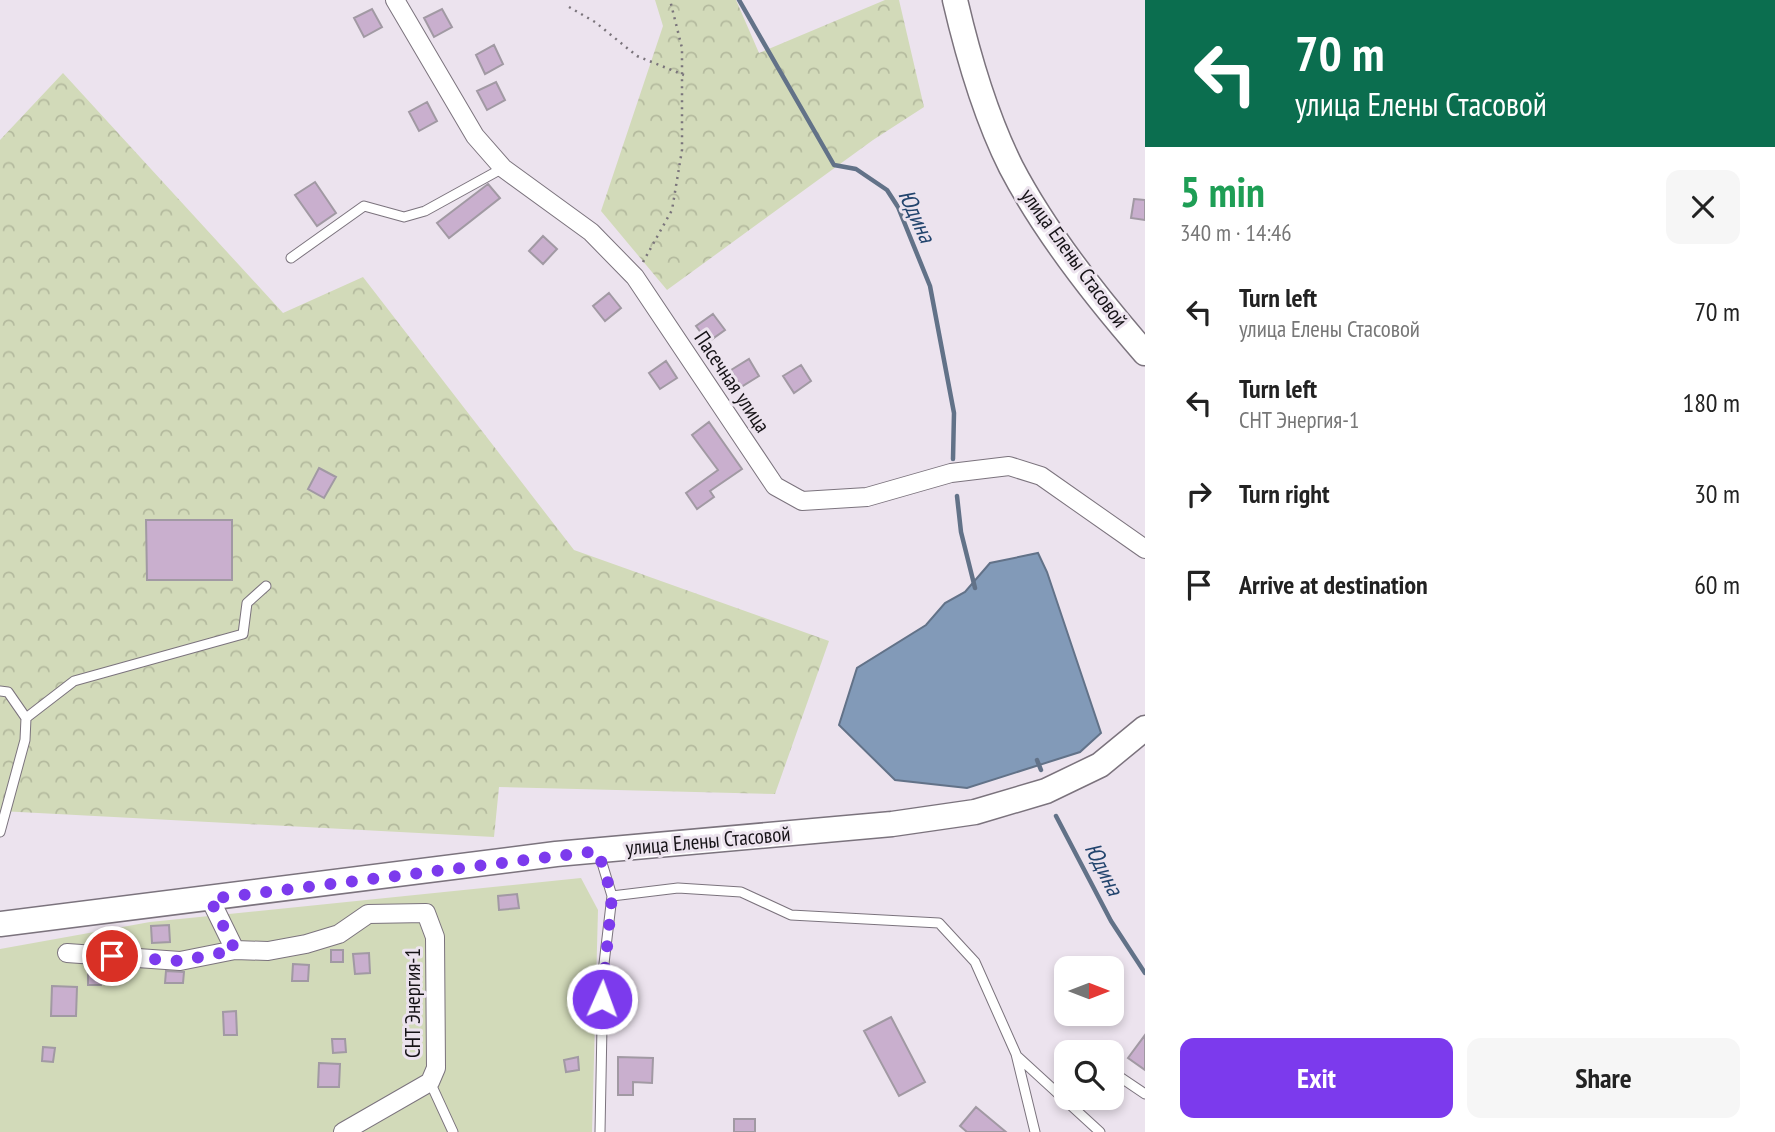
<!DOCTYPE html>
<html lang="en">
<head>
<meta charset="utf-8">
<style>
  :root { --surface:#fff; --page:#f6f6f6; --text:#222; --muted:#767676; --accent:#7c3aed }
  body { margin:0; font-family:"PT Sans Narrow",sans-serif; background:var(--page); color:var(--text); height:100vh; display:flex; flex-direction:column; font-size:26px; white-space:nowrap }
  * { box-sizing:border-box; margin:0 }
  p { font-size:23px; color:var(--muted) }
  .icon { flex:none; width:38px; height:38px; fill:none; stroke:currentColor; stroke-width:2; stroke-linecap:round; stroke-linejoin:round }
  .map { position:relative; flex:1; overflow:hidden }
  .panel { display:flex; flex-direction:column; background:var(--surface); width:630px }
  .panel>* { flex:none }
  .hud { background:#0b6e4f; color:#fff; overflow:hidden }
  .needle { width:46px; rotate:90deg }
  .buttons { position:absolute; left:1054px; top:956px; display:grid; gap:14px }
  .buttons a { display:grid; place-items:center; width:70px; height:70px; border-radius:14px; background:var(--surface); box-shadow:0 4px 10px #0003; font-size:35px }
  .pin { position:absolute; display:grid; place-items:center; width:60px; height:60px; color:#fff; margin:-30px; border:4px solid #fff; border-radius:50%; box-shadow:0 2px 7px #0007 }
  .me { position:absolute; width:77px; margin:-38px; rotate:2deg; stroke-linejoin:round; filter:drop-shadow(0 0 5px #0008) }
  .turn { display:flex; align-items:center; gap:24px; height:147px; padding:0 35px; font-size:32px }
  .turn .icon { width:91px; height:91px; stroke-width:2.5 }
  .turn b { display:block; font-size:49px; line-height:60px }
  .round { display:grid; place-items:center; flex:none; width:74px; height:74px; border-radius:14px; background:var(--page) }
  .headline { display:flex; align-items:center; justify-content:space-between; height:119px; padding:0 35px }
  h1 { font-size:42px; font-weight:700; line-height:52px; color:#1e9e55 }
  .button { display:flex; gap:14px; margin-top:auto; padding:14px 35px }
  .button a { flex:1; height:80px; border-radius:14px; background:var(--accent); color:#fff; font-size:28px; font-weight:700; line-height:80px; text-align:center }
  .button a+a { background:var(--page); color:var(--text) }
  ul { padding:0; list-style:none }
  li { display:flex; align-items:center; gap:21px; height:91px; padding:0 35px }
  li div { flex:1 }
  li b { display:block; font-size:26px }
  li em { font-style:normal }
  main { display:flex; flex:1; min-height:0 }
  .map>svg:first-child { display:block }
</style>
</head>
<body>
<main>
<div class="map">
<svg width="1145" height="1132" viewBox="0 0 1145 1132">
  <defs>
    <pattern id="forest-crowns" width="20" height="18" patternUnits="userSpaceOnUse" patternTransform="scale(1.75)"><rect width="20" height="18" fill="#d2dab9"/><path d="M2 6a3 3 0 1 1 6 0M12 15a3 3 0 1 1 6 0" fill="none" stroke="#b4ba9e"/></pattern>
  </defs>
  <rect width="100%" height="100%" fill="#ece3ee"/>
  <path fill="#d2dab9" d="M581 878 598 910 592 1132H0V949L150 922Z"/>
  <path fill="url(#forest-crowns)" d="M655 0H736L759 53 885 0H899L924 107 873 140 667 290 601 211 663 26Z
    M63 73 283 313 363 277 574 550 829 641 775 794 499 787 494 837 0 811V140Z"/>
  <path fill="#829ab8" stroke="#627288" stroke-width="2" d="M1038 553 1047 572 1101 733 1080 752 967 788 895 780 839 725 857 668 926 625 945 603 965 592 990 563Z"/>
  <g fill="none" stroke-linecap="round" stroke-linejoin="round">
    <path stroke="#627288" stroke-width="4.5" d="M739 0 834 165 856 169 887 190 898 207 930 286 954 413 953 459
      M957 496 961 532 975 588
      M1037 760 1041 770
      M1056 816 1111 921 1145 973"/>
  </g>
  <path fill="#c9afce" stroke="#a199a3" stroke-width="2" d="M372 9 382 27 364 37 354 18Z
    M442 9 452 27 434 37 424 18Z
    M494 45 503 64 485 74 476 55Z
    M496 82 505 100 487 110 477 91Z
    M427 102 437 121 419 131 409 112Z
    M315 182 336 213 317 226 295 195Z
    M488 184 500 198 449 238 437 223Z
    M1134 199 1145 200V220L1131 218Z
    M543 236 557 249 543 264 529 251Z
    M609 293 621 308 605 321 593 306Z
    M713 314 725 330 708 342 696 326Z
    M749 359 759 376 741 387 731 370Z
    M666 361 677 378 660 389 649 373Z
    M801 365 811 381 794 393 783 376Z
    M709 422 742 469 710 491 714 497 697 509 686 493 718 470 692 435Z
    M319 468 336 477 324 498 308 489Z
    M146 520H232V580H147Z
    M517 894 519 908 499 910 498 896Z
    M169 925 170 942 152 943 151 926Z
    M331 950H343V962H331Z
    M369 953 370 973 355 974 353 954Z
    M293 964 309 965 308 981H292Z
    M106 967 123 968V977L106 976Z
    M88 970H102L101 985H88Z
    M166 971 184 972 183 983H165Z
    M52 986 77 987 76 1016H51Z
    M236 1011 237 1035H224L223 1012Z
    M891 1017 925 1082 899 1096 864 1031Z
    M1145 1035V1070L1128 1058Z
    M332 1039H345L346 1052 333 1053Z
    M43 1047 55 1048 53 1062 42 1061Z
    M578 1057 579 1070 566 1072 564 1060Z
    M618 1057 653 1058 652 1083 633 1082V1095H618Z
    M319 1063 340 1064 339 1087H318Z
    M976 1107 1006 1132H967L960 1126Z
    M734 1119H755V1132H734Z"/>
  <g fill="none" stroke-linecap="round" stroke-linejoin="round">
    <defs>
      <path id="service" d="M291 258 364 206 404 217 425 211 503 168
        M0 691 8 692 26 718 25 740 0 832
        M26 718 74 681 243 634 247 603 266 586
        M599 853 612 896 678 888 741 892 791 915 939 923 975 962 1016 1054 1035 1132
        M1017 1056 1100 1132
        M1111 1071 1145 1094
        M430 1082 453 1132
        M600 1132 603 972 612 896"/>
      <path id="minor" d="M395 0 475 136 503 168 591 232 635 277 775 486 802 501 867 497 951 473 1009 466 1041 476 1145 549
        M210 899 235 950 268 951 306 944 339 934 368 914 426 913 435 937 436 1068 430 1082 343 1132
        M67 953 180 961 235 950"/>
      <path id="secondary" d="M955 0C968 56 985 115 1011 167 1046 234 1096 297 1145 353
        M0 924 556 854 892 824 975 812 1046 791 1100 765 1145 728"/>
    </defs>
    <use href="#service" stroke="#7b737d" stroke-width="11"/>
    <use href="#minor" stroke="#7b737d" stroke-width="20"/>
    <use href="#secondary" stroke="#7b737d" stroke-width="27"/>
    <path stroke="#7a747b" stroke-width="2.5" stroke-dasharray="2 5" stroke-linecap="butt" d="M569 7 595 22 637 56 684 75
      M643 262 672 210 682 150V48L670 0"/>
    <use href="#service" stroke="#fff" stroke-width="9"/>
    <use href="#minor" stroke="#fff" stroke-width="18"/>
    <use href="#secondary" stroke="#fff" stroke-width="24"/>
  </g>
  <g fill="none" stroke-linecap="round" stroke-linejoin="round">
    <path stroke="#7c3aed" stroke-width="12" stroke-dasharray="0 21.6" d="M112 956 180 961 235 950 210 899 598 851 612 896 602 999"/>
  </g>
  <g text-anchor="middle" stroke-width="6" stroke-linejoin="round" paint-order="stroke">
    <g font-size="21" fill="#161317" stroke="#ece3ee">
      <text transform="translate(1074 258) rotate(54)" y="7">улица Елены Стасовой</text>
      <text transform="translate(732 382) rotate(56)" y="7">Пасечная улица</text>
      <text transform="translate(708 841) rotate(-5)" y="7">улица Елены Стасовой</text>
      <text transform="translate(413 1003) rotate(-90)" y="7">СНТ Энергия-1</text>
    </g>
    <g font-size="23" font-style="italic" fill="#22446d" stroke="#ece3ee">
      <text transform="translate(917 216) rotate(65)" y="8">Юдина</text>
      <text transform="translate(1104 869) rotate(63)" y="8">Юдина</text>
    </g>
  </g>
</svg>
<div class="buttons">
<a><svg class="needle" viewBox="-14 -14 28 28"><path d="M0-13l5 13h-10z" fill="#e53935"/><path d="M0 13l5-13h-10z" fill="#767676"/></svg></a>
<a><svg class="icon" aria-label="search" viewBox="0 0 24 24"><circle cx="10" cy="10" r="6"/><path d="M15 15l6 6"/></svg></a>
</div>
<div class="pin" style="left:112px;top:956px;background:#d93025"><svg class="icon" aria-label="arrive" viewBox="0 0 24 24"><path d="M6 21V4h12l-3 4 3 4H6"/></svg></div>
<svg class="me" style="left:602px;top:999px" viewBox="-20 -20 40 40"><circle r="17" fill="#7c3aed" stroke="#fff" stroke-width="3"/><path d="M0-11L8 9 0 5-8 9z" fill="#fff"/></svg>
</div>
<section class="panel">
<div class="hud">
<div class="turn"><svg class="icon" aria-label="left" viewBox="0 0 24 24"><path d="M17 20v-9H6M10 6l-5 5 5 5"/></svg><div><b>70 m</b>улица Елены Стасовой</div></div>
</div>
<div class="headline"><div><h1>5 min</h1><p>340 m · 14:46</p></div><a class="round"><svg class="icon" aria-label="close" viewBox="0 0 24 24"><path d="M6 6l12 12M18 6L6 18"/></svg></a></div>
<ul>
<li><svg class="icon" aria-label="left" viewBox="0 0 24 24"><path d="M17 20v-9H6M10 6l-5 5 5 5"/></svg><div><b>Turn left</b><p>улица Елены Стасовой</p></div><em>70 m</em></li>
<li><svg class="icon" aria-label="left" viewBox="0 0 24 24"><path d="M17 20v-9H6M10 6l-5 5 5 5"/></svg><div><b>Turn left</b><p>СНТ Энергия-1</p></div><em>180 m</em></li>
<li><svg class="icon" aria-label="right" viewBox="0 0 24 24"><path d="M7 20v-9h11M14 6l5 5-5 5"/></svg><div><b>Turn right</b></div><em>30 m</em></li>
<li><svg class="icon" aria-label="arrive" viewBox="0 0 24 24"><path d="M6 21V4h12l-3 4 3 4H6"/></svg><div><b>Arrive at destination</b></div><em>60 m</em></li>
</ul>
<div class="button"><a>Exit</a><a>Share</a></div>
</section>
</main>
</body>
</html>
